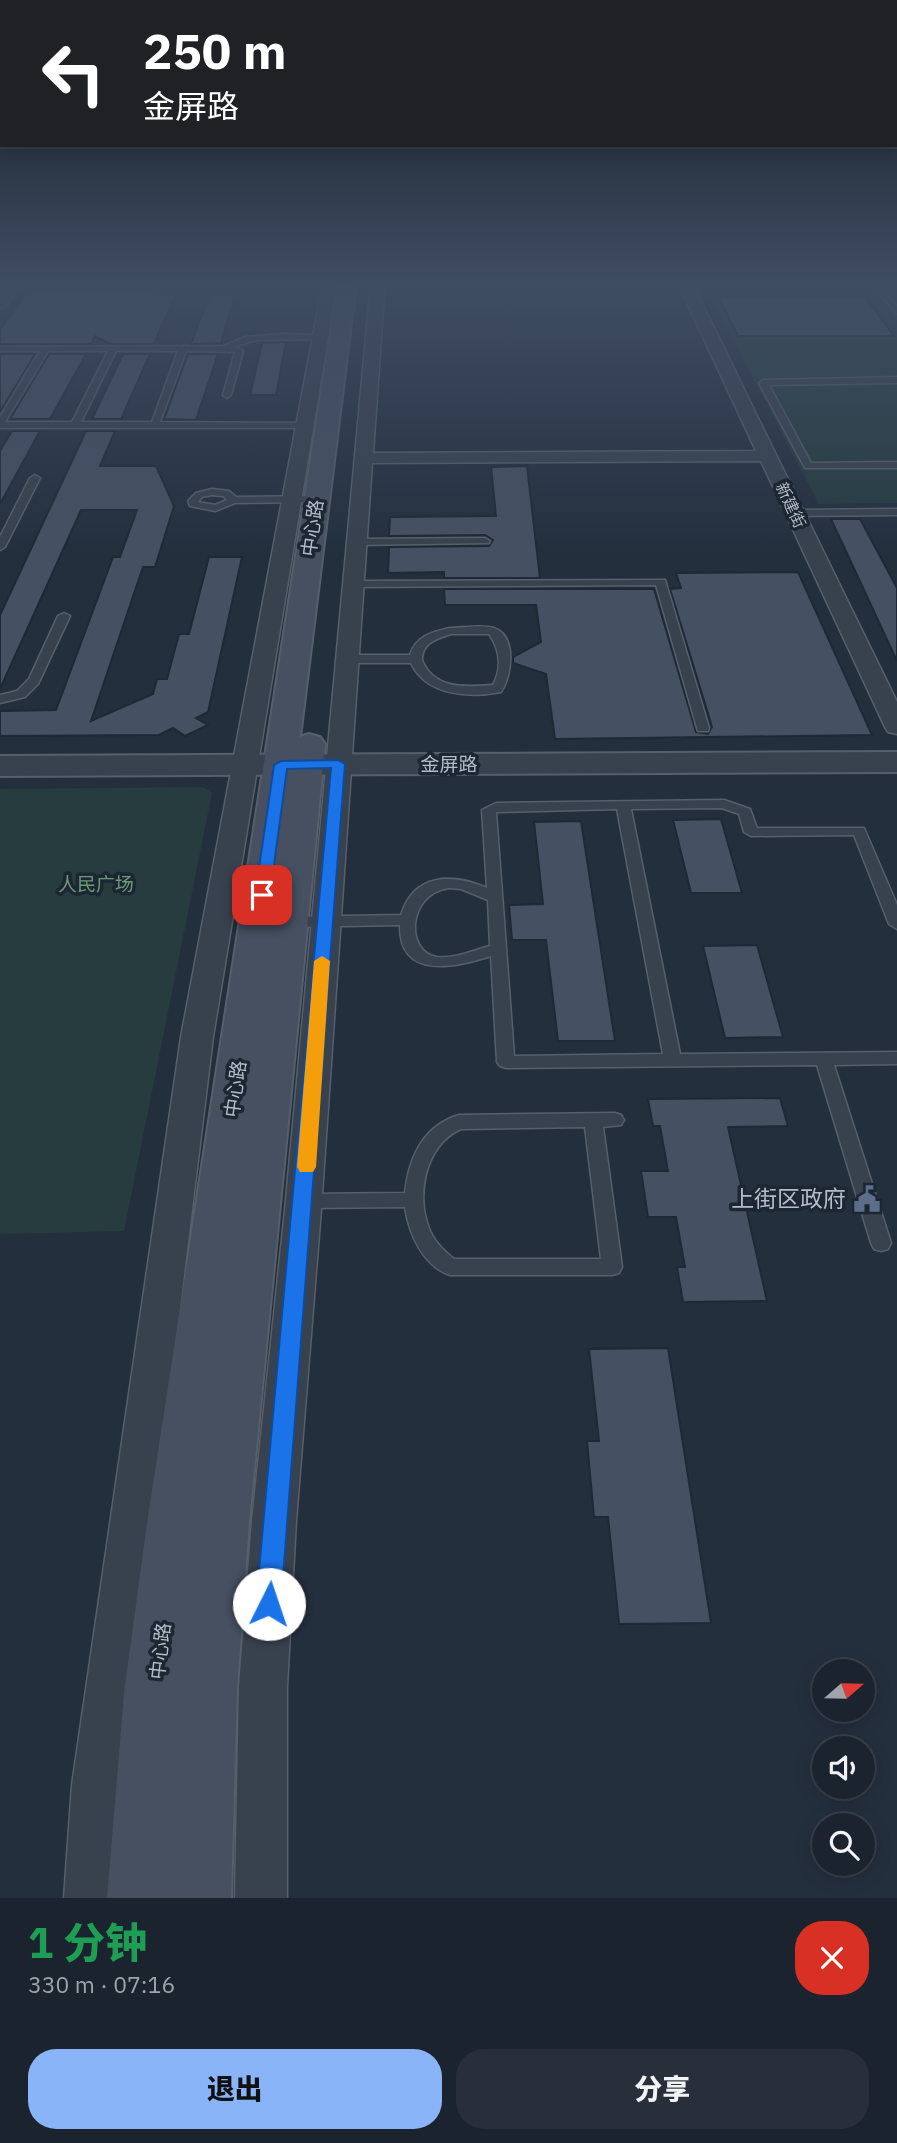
<!DOCTYPE html>
<html lang="zh">
<head>
<meta charset="utf-8">
<style>
  :root { --surface:#1b232e; --page:#282f3a; --text:#f1f3f6; --muted:#a0a4aa; --line:#39404a; --accent:#8ab4f8 }
  body { margin:0; font-family:"IBM Plex Sans","Noto Sans SC",sans-serif; background:var(--page); color:var(--text); height:100vh; display:flex; flex-direction:column; font-size:26px; white-space:nowrap }
  * { box-sizing:border-box; margin:0 }
  p { font-size:23px; color:var(--muted) }
  .icon { flex:none; width:38px; height:38px; fill:none; stroke:currentColor; stroke-width:2; stroke-linecap:round; stroke-linejoin:round }
  .map { position:relative; height:1898px; overflow:hidden }
  .details { display:flex; flex-direction:column; background:var(--surface); flex:1 }
  .details>* { flex:none }
  .banner { position:absolute; left:0px; top:0px; width:898px; height:147px; box-shadow:0 4px 18px #0003,0 0 0 2px var(--line); background:#202124; color:#fff; overflow:hidden }
  .needle { width:46px; rotate:70deg }
  .controls { position:absolute; left:812px; top:1659px; display:grid; gap:14px }
  .controls a { display:grid; place-items:center; width:63px; height:63px; border-radius:50%; background:var(--surface); box-shadow:0 4px 18px #0003,0 0 0 2px var(--line); font-size:35px }
  .pin { position:absolute; display:grid; place-items:center; width:60px; height:60px; color:#fff; margin:-30px; border-radius:14px; box-shadow:0 4px 10px #0006 }
  .me { position:absolute; width:77px; margin:-38px; rotate:4deg; stroke-linejoin:round; filter:drop-shadow(0 0 5px #0008) }
  .turn { display:flex; align-items:center; gap:24px; height:147px; padding:0 28px; font-size:32px }
  .turn .icon { width:91px; height:91px; stroke-width:2.5 }
  .turn b { display:block; font-size:49px; line-height:60px }
  .round { display:grid; place-items:center; flex:none; width:74px; height:74px; border-radius:28px; background:var(--page) }
  .headline { display:flex; align-items:center; justify-content:space-between; height:119px; padding:0 28px }
  h1 { font-size:42px; font-weight:800; line-height:52px; color:#1e9e55 }
  .action { display:flex; gap:14px; margin-top:auto; padding:14px 28px }
  .action a { flex:1; height:80px; border-radius:28px; background:var(--accent); color:#111; font-size:28px; font-weight:800; line-height:80px; text-align:center }
  .action a+a { background:var(--page); color:var(--text) }
  .map>svg:first-child { display:block }
</style>
</head>
<body>
<div class="map">
<svg width="897" height="1898" viewBox="0 0 897 1898">
  <rect width="100%" height="100%" fill="#242f3e"/>
  <path fill="#263c3f" d="M897 286V503L819 504 705 287Z
    M203 787 212 793 124 1231 0 1234V789Z"/>
  <path fill="#455162" stroke="#1f2835" stroke-width="2" d="M156 289 158 293H176L154 344H110L95 336 91 344H0V330L27 292Z
    M210 293H235L221 343 191 344Z
    M718 297H865L894 336H738Z
    M286 342 276 395H250L262 343Z
    M0 354H35L0 412Z
    M49 354H86L50 419H10Z
    M123 354H150L121 419H92Z
    M188 354H218L196 420 164 419Z
    M12 431H40L0 504V451Z
    M86 431H115L100 466H156L174 506 155 567H143L91 721 153 694 157 679H167L179 634H189L209 557H242L208 712 196 718 208 725 185 736 173 728 159 735 0 736V711L56 710 113 557H120L137 510H81L0 689V615Z
    M527 466 540 578H444V572L388 573 389 547 489 546 493 540 485 535 389 536 390 517 496 516 491 467Z
    M831 519H860L897 588V661Z
    M798 572 872 735 555 739 546 674 513 663V657L541 642 536 605H445L444 589H654L696 732 708 734 712 727 670 589 681 588 676 573Z
    M721 819 742 893H691L673 820Z
    M581 821 615 1041H558L546 940H512L509 905 543 904 534 822Z
    M757 945 783 1037 725 1038 703 946Z
    M780 1098 788 1126 728 1127 767 1301 683 1302 677 1267H685L676 1217H648L641 1171H668L660 1126H653L648 1099Z
    M668 1348 711 1623 619 1624 608 1517H594L587 1441H599L589 1349Z"/>
  <g fill="none" stroke-linecap="round" stroke-linejoin="round">
    <defs>
      <path id="service" d="M871 283H878L897 307V314Z
        M284 334 320 335 324 337 320 339 257 340 235 346 243 351 231 395 227 398 223 395 235 352 186 351 160 422 305 423 310 426 308 428H0V417L40 351H0V347L224 346 245 337ZM48 351H108L72 422H5ZM116 351H178L152 422H81Z
        M897 377V383L769 385 811 463 897 462V468H805L759 383 763 380Z
        M35 475 40 478 5 547 0 550V537L30 478Z
        M212 489 229 491 236 497 316 496 321 499 316 502 235 503 215 511 190 506 188 501 196 493ZM212 495 223 496 227 500 215 505 198 502 202 497Z
        M897 509V515L794 516 789 513 794 510Z
        M485 538 490 541 489 543 355 545 350 542 355 539Z
        M665 580 709 728 708 731H698L697 728 656 585 352 587 346 584 352 581Z
        M64 613 70 616 38 684 25 697 0 703V695L17 691 29 679 58 616Z
        M450 628C462 628 482 624 494 628 517 636 512 676 501 692 470 698 426 696 411 663H346L340 659 346 655H410C416 636 432 632 450 628ZM451 634H489C500 650 502 668 493 685 466 687 434 690 422 660 422 643 436 639 451 634Z
        M724 800 750 809 757 828H864L897 905V929L889 924 854 835 751 836 744 832 739 814 722 808 631 809 680 1054 897 1052V1064L834 1065 891 1243 888 1249 881 1251 874 1249 871 1243 817 1065 506 1068 500 1066 497 1062 491 956C457 967 399 981 400 925L289 927 281 922 289 917 401 915C414 873 452 873 487 888L482 810 496 803ZM617 809 663 1054 514 1056 496 812ZM449 888 461 889 488 900 490 946C474 950 455 959 437 957 405 952 407 894 449 888Z
        M615 1113 621 1115 624 1120 621 1125 603 1127 622 1267 619 1273 612 1275H450C423 1266 409 1234 405 1207L304 1208 297 1206 294 1201 297 1196 304 1194 405 1193C409 1157 423 1126 459 1115ZM585 1127 601 1259H454C445 1252 437 1244 432 1235 414 1200 424 1145 461 1129Z"/>
      <path id="minor" d="M9 283H23L5 307 0 308V295Z
        M323 283H337L213 1037 122 1785 116 1898H64L72 1785 181 1037Z
        M371 283H385L373 453 756 451 678 283H692L897 702V734L888 732 885 727 761 461 372 463 321 1210 296 1521 287 1687V1898H235L239 1687 252 1521 285 1210Z"/>
      <path id="tertiary" d="M897 752V772L0 776V756Z"/>
      <path id="secondary" d="M338 283H356L300 737 309 734 320 737 325 744 249 1522 237 1690 231 1898H107L124 1693 147 1523Z"/>
    </defs>
    <use href="#service" stroke="#565f6c" stroke-width="3"/>
    <use href="#minor" stroke="#565f6c" stroke-width="3"/>
    <use href="#tertiary" stroke="#565f6c" stroke-width="4"/>
    <use href="#secondary" stroke="#565f6c" stroke-width="4"/>
    <use href="#service" fill="#38414e" fill-rule="evenodd"/>
    <use href="#minor" fill="#38414e" fill-rule="evenodd"/>
    <use href="#tertiary" fill="#38414e" fill-rule="evenodd"/>
    <use href="#secondary" fill="#465061" fill-rule="evenodd"/>
  </g>
  <linearGradient id="sky" x2="0" y2="1"><stop stop-color="#141a22"/><stop offset="0.52" stop-color="#3f4d63"/><stop offset="1" stop-color="#3f4d63" stop-opacity="0"/></linearGradient>
  <rect width="897" height="549" fill="url(#sky)"/>
  <path fill="#1a73e8" stroke="#114b97" stroke-width="2" d="M338 760 345 764 281 1604 277 1613 269 1616 260 1613 256 1604 331 768 287 769 270 895 262 900 255 895 274 765 281 761Z"/>
  <path fill="#f59e0b" d="M322 956 330 961 316 1167 313 1172H300L297 1167 314 961Z"/>
  <defs>
    <symbol id="civic-bare" viewBox="-9 -9 18 18"><path d="M-.6-6.5H3V-4.5H.6V-3L4-1V1h2V6H-6V1h2V-1L-.6-3ZM-1.2 2.5V6h2.4V2.5Z" fill="#5c6f8a" stroke="#1d2633" stroke-width="2.5" paint-order="stroke"/></symbol>
  </defs>
  <g fill-rule="evenodd">
    <use href="#civic-bare" x="848" y="1180" width="38" height="38"/>
  </g>
  <g text-anchor="middle" stroke-width="7" stroke-linejoin="round" paint-order="stroke">
    <g font-size="16" fill="#b4bcc9" stroke="#1d2633">
      <text transform="translate(791 505) rotate(65)" y="6">新建街</text>
    </g>
    <g font-size="19" fill="#b4bcc9" stroke="#1d2633">
      <text transform="translate(312 528) rotate(-82)" y="7">中心路</text>
      <text x="449" y="771">金屏路</text>
      <text transform="translate(235 1089) rotate(-82)" y="7">中心路</text>
      <text transform="translate(160 1651) rotate(-83)" y="7">中心路</text>
    </g>
    <g font-size="19" fill="#6b9a76" stroke="#1d2633">
      <text x="96" y="891">人民广场</text>
    </g>
    <g font-size="23" fill="#b4bcc9" stroke="#1d2633" text-anchor="end">
      <text x="846" y="1207">上街区政府</text>
    </g>
  </g>
</svg>
<div class="controls">
<a><svg class="needle" viewBox="-14 -14 28 28"><path d="M0-13l5 13h-10z" fill="#e53935"/><path d="M0 13l5-13h-10z" fill="#a0a4aa"/></svg></a>
<a><svg class="icon" aria-label="sound" viewBox="0 0 24 24"><path d="M4 9h4l5-4v14l-5-4H4zM17 9q2 3 0 6"/></svg></a>
<a><svg class="icon" aria-label="search" viewBox="0 0 24 24"><circle cx="10" cy="10" r="6"/><path d="M15 15l6 6"/></svg></a>
</div>
<div class="pin" style="left:262px;top:895px;background:#d93025"><svg class="icon" aria-label="arrive" viewBox="0 0 24 24"><path d="M6 21V4h12l-3 4 3 4H6"/></svg></div>
<svg class="me" style="left:269px;top:1604px" viewBox="-20 -20 40 40"><circle r="19" fill="#fff"/><path d="M0-13L10 11 0 6-10 11z" fill="#1a73e8"/></svg>
<div class="banner">
<div class="turn"><svg class="icon" aria-label="left" viewBox="0 0 24 24"><path d="M17 20v-9H6M10 6l-5 5 5 5"/></svg><div><b>250 m</b>金屏路</div></div>
</div>
</div>
<section class="details">
<div class="headline"><div><h1>1 分钟</h1><p>330 m · 07:16</p></div><a class="round" style="background:#d93025;color:#fff"><svg class="icon" aria-label="close" viewBox="0 0 24 24"><path d="M6 6l12 12M18 6L6 18"/></svg></a></div>
<div class="action"><a>退出</a><a>分享</a></div>
</section>
</body>
</html>
